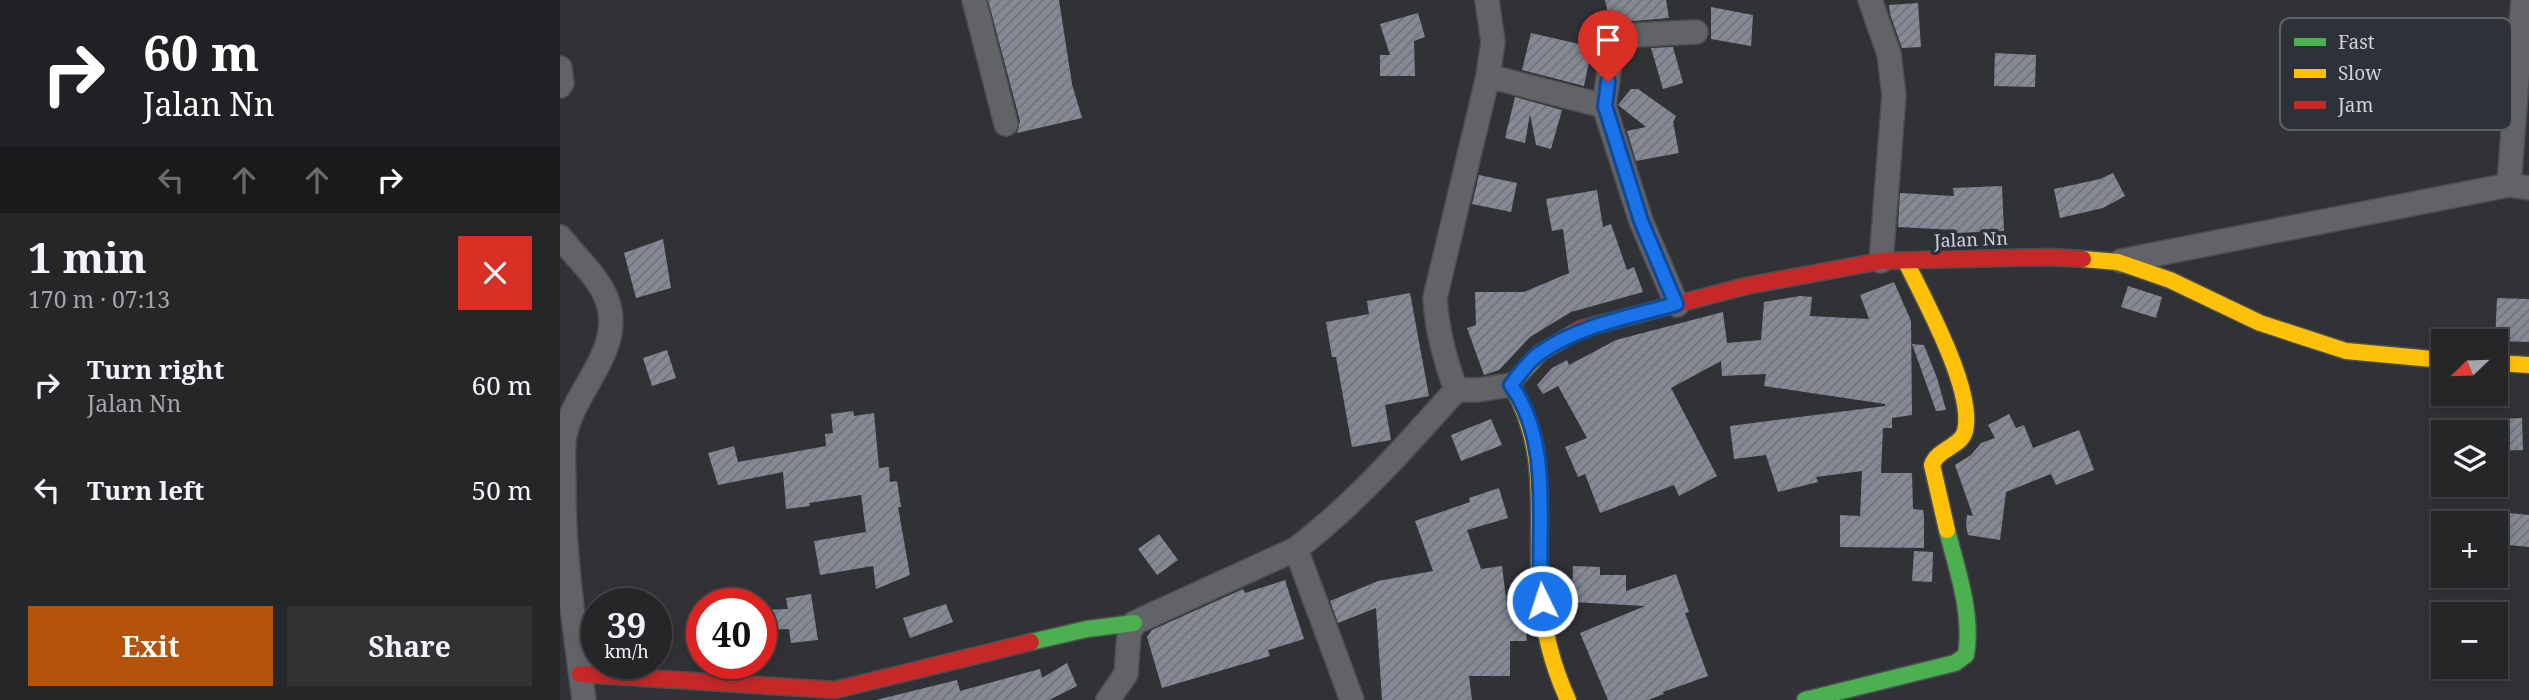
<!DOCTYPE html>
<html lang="en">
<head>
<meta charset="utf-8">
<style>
  :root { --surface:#242628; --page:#303234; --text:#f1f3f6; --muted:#a3a5a8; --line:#414345; --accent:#b45309 }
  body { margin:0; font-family:"Noto Serif",serif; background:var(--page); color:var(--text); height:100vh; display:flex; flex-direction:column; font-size:26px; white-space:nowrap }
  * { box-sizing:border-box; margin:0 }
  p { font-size:23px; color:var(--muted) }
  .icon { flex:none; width:38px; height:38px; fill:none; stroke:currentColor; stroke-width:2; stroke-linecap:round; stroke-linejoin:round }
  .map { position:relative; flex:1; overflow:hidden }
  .drawer { display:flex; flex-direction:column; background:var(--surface); width:560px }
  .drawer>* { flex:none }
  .hud { background:#202124; color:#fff; overflow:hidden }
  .needle { width:46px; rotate:247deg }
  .tools { position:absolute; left:1871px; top:329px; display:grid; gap:14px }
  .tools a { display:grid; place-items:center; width:77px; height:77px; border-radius:0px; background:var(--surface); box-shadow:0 4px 10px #0003,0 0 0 2px var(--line); font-size:35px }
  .speed { position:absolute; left:21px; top:588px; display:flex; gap:14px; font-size:35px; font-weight:700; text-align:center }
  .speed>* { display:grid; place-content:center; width:91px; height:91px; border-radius:50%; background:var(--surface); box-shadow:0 4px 10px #0003,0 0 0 2px var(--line); line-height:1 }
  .speed small { font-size:18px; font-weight:400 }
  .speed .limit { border:10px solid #d22; background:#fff; color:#111 }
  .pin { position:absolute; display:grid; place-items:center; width:60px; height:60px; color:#fff; margin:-72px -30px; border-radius:50% 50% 50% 0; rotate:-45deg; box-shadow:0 0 7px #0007 }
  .pin .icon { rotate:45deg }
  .me { position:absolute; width:77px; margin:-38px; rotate:356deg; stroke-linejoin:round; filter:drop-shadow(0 0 5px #0008) }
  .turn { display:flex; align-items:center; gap:24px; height:147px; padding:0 28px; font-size:32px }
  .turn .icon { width:91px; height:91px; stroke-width:2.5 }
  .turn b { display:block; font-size:49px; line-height:60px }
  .lanes { display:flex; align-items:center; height:66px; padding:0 28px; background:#0003; justify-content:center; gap:35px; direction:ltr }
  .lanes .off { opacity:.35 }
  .round { display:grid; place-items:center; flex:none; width:74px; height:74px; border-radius:0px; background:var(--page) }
  .summary { display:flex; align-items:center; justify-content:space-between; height:119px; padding:0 28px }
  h1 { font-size:42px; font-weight:700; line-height:52px }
  .primary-button { display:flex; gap:14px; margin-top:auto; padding:14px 28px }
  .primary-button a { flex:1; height:80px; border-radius:0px; background:var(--accent); color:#fff; font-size:28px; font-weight:700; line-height:80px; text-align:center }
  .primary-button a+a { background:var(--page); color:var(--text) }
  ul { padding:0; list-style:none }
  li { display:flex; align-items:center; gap:21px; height:105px; padding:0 28px }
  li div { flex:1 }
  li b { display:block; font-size:26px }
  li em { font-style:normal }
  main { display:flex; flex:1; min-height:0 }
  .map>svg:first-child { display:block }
</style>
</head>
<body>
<main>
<section class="drawer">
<div class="hud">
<div class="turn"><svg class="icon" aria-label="right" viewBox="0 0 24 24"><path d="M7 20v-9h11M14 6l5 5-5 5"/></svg><div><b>60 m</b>Jalan Nn</div></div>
<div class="lanes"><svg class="icon off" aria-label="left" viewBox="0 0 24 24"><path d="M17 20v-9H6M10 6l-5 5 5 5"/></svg><svg class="icon off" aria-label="ahead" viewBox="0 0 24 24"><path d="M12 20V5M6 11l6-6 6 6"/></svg><svg class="icon off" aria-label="ahead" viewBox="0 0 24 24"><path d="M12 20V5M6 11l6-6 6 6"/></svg><svg class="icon" aria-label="right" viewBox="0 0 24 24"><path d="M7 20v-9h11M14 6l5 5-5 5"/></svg></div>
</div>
<div class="summary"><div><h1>1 min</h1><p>170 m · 07:13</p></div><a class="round" style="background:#d93025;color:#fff"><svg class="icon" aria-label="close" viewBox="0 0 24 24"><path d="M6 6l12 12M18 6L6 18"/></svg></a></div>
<ul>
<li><svg class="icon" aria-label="right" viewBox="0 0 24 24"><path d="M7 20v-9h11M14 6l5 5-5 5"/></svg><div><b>Turn right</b><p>Jalan Nn</p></div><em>60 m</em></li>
<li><svg class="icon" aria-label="left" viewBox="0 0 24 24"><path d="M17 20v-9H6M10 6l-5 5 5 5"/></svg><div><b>Turn left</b></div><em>50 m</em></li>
</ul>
<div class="primary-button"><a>Exit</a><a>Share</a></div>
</section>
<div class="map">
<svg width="1969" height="700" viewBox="0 0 1969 700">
  <defs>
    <pattern id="building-hatch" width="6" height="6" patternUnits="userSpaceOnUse" patternTransform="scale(1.75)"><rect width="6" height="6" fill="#848994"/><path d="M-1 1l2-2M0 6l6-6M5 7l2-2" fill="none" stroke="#6f737b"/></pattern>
  </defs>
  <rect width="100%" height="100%" fill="#303235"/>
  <path fill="url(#building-hatch)" d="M428 0H499L512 84 522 118 457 133 460 121Z
    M1045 0H1106L1109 18 1050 23Z
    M1358 3 1361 47 1342 48 1330 14 1329 5Z
    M1151 7 1193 15 1191 46 1151 39Z
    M858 13 865 37 854 41 855 76H820V55H830L820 24Z
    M971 33 1032 47 1024 86 962 70Z
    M1113 47 1123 83 1103 89 1091 48Z
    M1435 53 1476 55 1475 87 1434 86Z
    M1071 89H1078L1116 116 1113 122 1119 153 1076 161 1067 131 1086 127 1058 105Z
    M955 97 1002 110 991 149 976 145 970 114 965 143 945 138Z
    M1553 173 1565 196 1543 208 1500 218 1494 189 1540 179Z
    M919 175 957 183 951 212 912 204Z
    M1442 186 1444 231 1395 233V230L1338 227 1340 193 1394 196 1393 188Z
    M1037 190 1043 227 1051 224 1067 270 1074 267 1083 292 1011 312 970 337 939 370 924 375 907 328 916 325 915 292H964L1009 273 1003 229 992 231 986 199Z
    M103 239 111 288 76 298 64 253Z
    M1334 282 1351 321 1352 415 1332 418V428H1323L1321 473H1352L1353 509 1363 510 1364 516V548L1280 547V515L1300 516 1302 471 1256 477 1258 482 1218 492 1206 455 1174 459 1170 426 1325 406V404L1204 386 1206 374 1162 376 1161 361 1111 388 1157 476 1119 496 1114 485 1040 513 1025 474 1018 477 1005 447 1027 438 998 386 983 394 977 385 992 368 1007 360 1009 365 1056 340 1163 312 1167 343 1201 340 1204 302 1240 296 1252 297 1250 316 1309 319 1300 295Z
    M1568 286 1602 297 1596 318 1561 307Z
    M850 293 869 396 825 405 831 440 792 447 776 357H772L766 322 809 314 807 301Z
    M1937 298 1969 299V342L1935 341Z
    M1352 344 1364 345 1377 378 1386 410 1376 411Z
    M107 350 116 378 92 386 83 358Z
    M293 411 294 416 314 413 319 468 329 467 330 482 337 481 341 507H338L350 575 316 589 313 566 260 575 254 541 306 532 301 495 249 503 250 506 226 509 223 472 158 485 148 453 174 446 178 462 266 446 265 434 273 433 271 414Z
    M1449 414 1456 428 1464 425 1473 448 1519 430 1534 470 1496 485 1491 474 1446 492 1440 540 1408 535 1406 525 1407 515 1413 516 1395 465 1411 455 1421 443 1435 438 1428 425Z
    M1962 418 1963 450 1936 451V419Z
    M931 419 942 445 901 461 891 435Z
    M939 488 948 518 907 530 921 569 942 566 947 606 962 604 967 641H950V676H909L912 700H822L816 608 778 623 770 601 818 581 873 571 855 521 910 502 909 498Z
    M1949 513 1969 515V547L1947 545Z
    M599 534 618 560 597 575 578 549Z
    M1354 551 1373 552 1372 582 1352 581Z
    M1013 566 1040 567V575H1066V591L1116 574 1129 612 1125 613 1148 676 1103 692 1104 694 1088 700H1048L1020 633 1085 606 1012 602Z
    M725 580 744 639 708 650 710 656 602 688 587 637 592 630 683 589 685 593Z
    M251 594 258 640 231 643 229 629 201 630V610L228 609 226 598Z
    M386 604 393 622 350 638 343 618Z
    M507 663 517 686 489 700H316L397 680 400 691 480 669 482 678Z"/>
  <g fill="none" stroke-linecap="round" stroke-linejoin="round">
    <defs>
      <path id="street" d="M414 0 446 124
        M1310 0 1329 54 1334 95 1321 261
        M1963 0 1949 185 1969 188
        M0 68 2 83 0 86
        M928 76 1044 106 1081 221 1117 305
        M1044 106 1054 36 1136 32
        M0 237C16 258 42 279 49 306 61 353 13 392 5 435 2 449 4 467 4 483 3 555 15 628 24 700
        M1561 261 1949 185
        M896 390C885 359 877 331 875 298L928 76 933 42 927 0
        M736 549 792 700
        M548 700 566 674 569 634 574 623 736 549C796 503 846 446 896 390H918L951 385"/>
      <path id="fast" d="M471 642 527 629 574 623
        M1245 700 1395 663 1406 655C1413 614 1397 570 1387 530"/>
      <path id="slow" d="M1523 259 1558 262 1610 280 1700 323 1786 351 1883 360
        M1346 262C1364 299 1415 391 1405 431 1401 447 1378 448 1372 465L1387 530
        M1936 363 1969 365
        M1008 700C992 665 983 629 980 591 975 517 991 453 951 385L980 353 1014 333"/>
      <path id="jam" d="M1014 333 1021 329 1186 286 1321 261 1489 257 1523 259
        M20 674 275 690 471 642"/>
    </defs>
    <use href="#street" stroke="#4c4f51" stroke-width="26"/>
    <use href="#fast" stroke="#4c4f51" stroke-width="19"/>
    <use href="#slow" stroke="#4c4f51" stroke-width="19"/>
    <use href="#jam" stroke="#4c4f51" stroke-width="19"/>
    <use href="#street" stroke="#626366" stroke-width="23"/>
    <use href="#fast" stroke="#4caf50" stroke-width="16"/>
    <use href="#slow" stroke="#ffc107" stroke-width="16"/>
    <use href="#jam" stroke="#c62828" stroke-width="16"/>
  </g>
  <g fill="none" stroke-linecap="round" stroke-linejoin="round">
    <defs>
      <path id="route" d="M982 601C975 531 995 446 951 385 960 374 968 361 980 353 1020 325 1070 317 1116 304L1081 221 1045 106 1048 82"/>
    </defs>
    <use href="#route" stroke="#114b97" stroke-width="18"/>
    <use href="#route" stroke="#1a73e8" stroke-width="12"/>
  </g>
  <g text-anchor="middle" stroke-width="7" stroke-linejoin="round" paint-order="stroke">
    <g font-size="18" fill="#cfd2d7" stroke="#2d3138">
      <text transform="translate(1411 240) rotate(-2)" y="6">Jalan Nn</text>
    </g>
  </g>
  <rect x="1720" y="18" width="232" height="112" rx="10" fill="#2d3138" stroke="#5e6168" stroke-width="2"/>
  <rect x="1734" y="38" width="32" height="8" fill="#4caf50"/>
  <rect x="1734" y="69" width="32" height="9" fill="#ffc107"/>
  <rect x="1734" y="101" width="32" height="8" fill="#c62828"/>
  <g font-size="19" fill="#cfd2d7">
    <text x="1778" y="49">Fast</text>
    <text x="1778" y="80">Slow</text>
    <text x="1778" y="112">Jam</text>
  </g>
</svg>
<div class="tools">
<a><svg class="needle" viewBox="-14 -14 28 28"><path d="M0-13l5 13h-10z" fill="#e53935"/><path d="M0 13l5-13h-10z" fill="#a3a5a8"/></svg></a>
<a><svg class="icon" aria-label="layers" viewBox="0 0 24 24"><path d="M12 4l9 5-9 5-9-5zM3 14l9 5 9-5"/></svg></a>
<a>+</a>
<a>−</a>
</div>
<div class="speed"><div>39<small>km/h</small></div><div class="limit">40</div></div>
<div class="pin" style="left:1048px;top:82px;background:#d93025"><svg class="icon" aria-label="arrive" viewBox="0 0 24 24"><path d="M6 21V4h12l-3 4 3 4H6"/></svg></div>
<svg class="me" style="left:982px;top:601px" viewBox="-20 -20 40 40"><circle r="17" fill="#1a73e8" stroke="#fff" stroke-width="3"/><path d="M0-11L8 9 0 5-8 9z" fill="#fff"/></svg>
</div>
</main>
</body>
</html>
